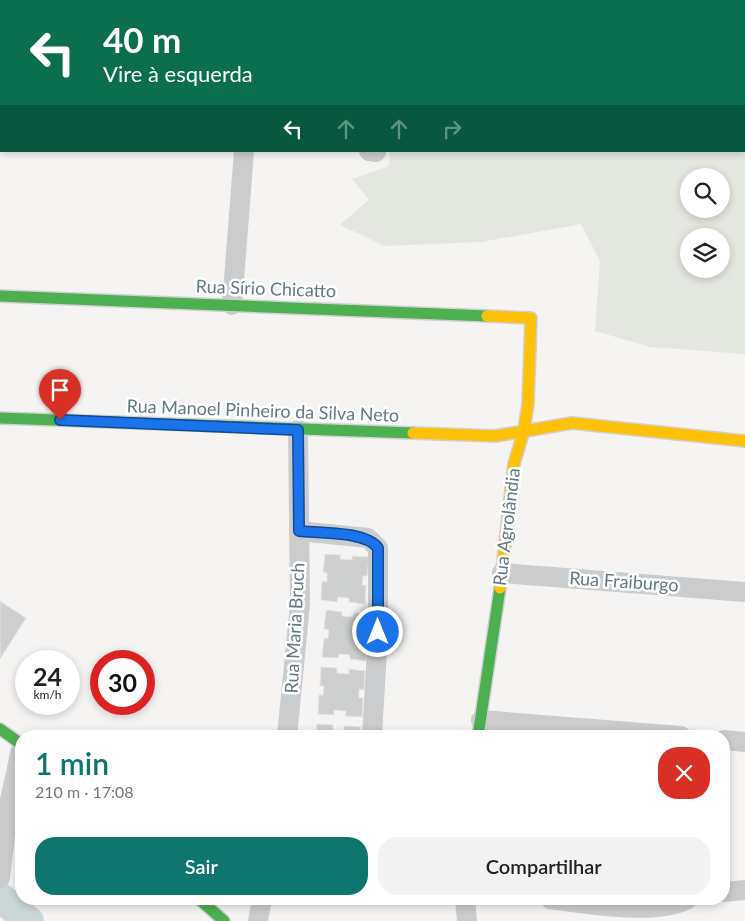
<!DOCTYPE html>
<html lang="pt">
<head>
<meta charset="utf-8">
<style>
  :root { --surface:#fff; --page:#f2f2f2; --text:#222; --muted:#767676; --accent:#0f766e }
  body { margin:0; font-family:Lato,sans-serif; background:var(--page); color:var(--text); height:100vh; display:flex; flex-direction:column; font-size:19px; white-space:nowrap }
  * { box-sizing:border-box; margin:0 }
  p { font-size:16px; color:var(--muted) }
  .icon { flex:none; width:28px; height:28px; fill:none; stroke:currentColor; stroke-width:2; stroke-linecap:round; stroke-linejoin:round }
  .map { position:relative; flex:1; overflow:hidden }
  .drawer { position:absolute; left:15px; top:730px; width:715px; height:175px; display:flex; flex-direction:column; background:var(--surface); border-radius:20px; box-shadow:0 2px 8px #0003 }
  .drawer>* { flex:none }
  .banner { position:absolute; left:0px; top:0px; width:745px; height:152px; box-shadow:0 2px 8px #0003; background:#0b6e4f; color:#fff; overflow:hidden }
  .tools { position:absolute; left:680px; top:168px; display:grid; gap:10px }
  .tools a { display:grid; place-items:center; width:50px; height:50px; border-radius:50%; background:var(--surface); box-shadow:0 2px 8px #0003; font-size:25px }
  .speed { position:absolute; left:15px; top:650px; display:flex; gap:10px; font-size:25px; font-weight:700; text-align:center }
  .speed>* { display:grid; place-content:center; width:65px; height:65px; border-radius:50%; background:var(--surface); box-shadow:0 2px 8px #0003; line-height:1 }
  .speed small { font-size:12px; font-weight:400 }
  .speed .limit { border:8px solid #d22; background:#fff; color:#111 }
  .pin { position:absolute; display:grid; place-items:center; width:42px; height:42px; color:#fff; margin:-51px -21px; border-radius:50% 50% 50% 0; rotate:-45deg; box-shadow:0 0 5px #0007 }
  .pin .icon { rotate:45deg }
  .me { position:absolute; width:55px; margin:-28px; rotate:0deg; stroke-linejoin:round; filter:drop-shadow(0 0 4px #0008) }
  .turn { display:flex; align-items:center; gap:18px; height:105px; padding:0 20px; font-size:22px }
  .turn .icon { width:65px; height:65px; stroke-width:2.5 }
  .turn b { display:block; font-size:35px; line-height:42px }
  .lanes { display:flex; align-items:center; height:48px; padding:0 20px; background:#0003; justify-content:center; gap:25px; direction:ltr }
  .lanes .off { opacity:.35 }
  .round { display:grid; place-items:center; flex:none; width:52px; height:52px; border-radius:20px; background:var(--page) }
  .head { display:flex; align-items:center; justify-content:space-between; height:85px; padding:0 20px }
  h1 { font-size:30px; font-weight:600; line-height:38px; color:var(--accent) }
  .primary-button { display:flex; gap:10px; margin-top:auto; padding:10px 20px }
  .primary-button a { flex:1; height:58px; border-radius:20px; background:var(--accent); color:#fff; font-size:20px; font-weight:600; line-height:58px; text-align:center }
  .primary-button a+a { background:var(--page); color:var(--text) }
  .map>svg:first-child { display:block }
</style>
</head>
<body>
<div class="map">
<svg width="745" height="921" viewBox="0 0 745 921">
  <rect width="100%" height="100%" fill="#f5f4f2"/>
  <path fill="#e4e7e0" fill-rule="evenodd" d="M498 0H745V354L650 347 595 331 600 261 581 224 481 242 385 246 340 225 369 200 352 179 389 166 390 151H744V1H495ZM689 176H721V209H689ZM689 236H721V269H689Z"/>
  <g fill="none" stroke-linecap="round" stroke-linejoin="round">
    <path stroke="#cbd6d7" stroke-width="30" d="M0 897 29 921"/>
  </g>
  <path fill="#cecfcf" stroke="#e4e4e2" d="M325 554 341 555 340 559 352 560V556L369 557 367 576H363L362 585H366L365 604 349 602V598L338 597 337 602 321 600 322 581 327 582V573L323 572Z
    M0 601 26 618 0 659Z
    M326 610 342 612V616L353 617 354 613 370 614 368 633H364L363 641 368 642 366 661 350 659V655L339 654 338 658 322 657 324 638 328 639 329 630 324 629Z
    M321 667 337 668V673L349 674V669L365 671 364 690 359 689V698H363L362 717 345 716 346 711 334 710V715L318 714 319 695H323L324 686H320Z
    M317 724 333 725V730L344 731V726L361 727 360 736H316Z"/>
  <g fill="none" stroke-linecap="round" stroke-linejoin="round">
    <defs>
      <path id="fast" d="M0 296 487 316
        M0 418 413 433
        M0 729 21 744
        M478 736 500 588
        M199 899 224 921"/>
      <path id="slow" d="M487 316 531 318 528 404 524 430 514 464 500 588
        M413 433 495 436 572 423 745 441"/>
    </defs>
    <use href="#fast" stroke="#d0d1d1" stroke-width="14"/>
    <use href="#slow" stroke="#d0d1d1" stroke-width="14"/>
    <path stroke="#cacccd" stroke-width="20" d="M247 0V1
      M97 1V0
      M0 116H1
      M369 151 376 152
      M232 305 244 151
      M299 531 368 538 378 548V632L372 736
      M502 573 745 592
      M481 720 681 736
      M287 736 300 604 298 430
      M724 740 745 742
      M0 878 8 809 21 750
      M724 892 745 890
      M465 899 467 921
      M550 899C587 904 655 916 688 899
      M258 921 262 899"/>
    <use href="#fast" stroke="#4caf50" stroke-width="11"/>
    <use href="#slow" stroke="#ffc107" stroke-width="11"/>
  </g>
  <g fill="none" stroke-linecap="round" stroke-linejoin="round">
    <defs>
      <path id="route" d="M60 420 298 430 299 531C319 533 366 531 378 548V632"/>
    </defs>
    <use href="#route" stroke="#114b97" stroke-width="12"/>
    <use href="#route" stroke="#1a73e8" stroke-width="9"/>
  </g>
  <g text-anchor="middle" stroke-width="5" stroke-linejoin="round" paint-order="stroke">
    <g font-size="18" fill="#627a85" stroke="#fff">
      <text transform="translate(266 289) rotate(2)" y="6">Rua Sírio Chicatto</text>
      <text transform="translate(263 411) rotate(2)" y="6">Rua Manoel Pinheiro da Silva Neto</text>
      <text transform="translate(507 527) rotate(-83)" y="6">Rua Agrolândia</text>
      <text transform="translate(624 582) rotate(4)" y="6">Rua Fraiburgo</text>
      <text transform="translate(295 628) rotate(-87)" y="6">Rua Maria Bruch</text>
    </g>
  </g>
</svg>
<div class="tools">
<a><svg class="icon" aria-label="search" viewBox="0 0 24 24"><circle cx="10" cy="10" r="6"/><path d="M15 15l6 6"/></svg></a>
<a><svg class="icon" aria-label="layers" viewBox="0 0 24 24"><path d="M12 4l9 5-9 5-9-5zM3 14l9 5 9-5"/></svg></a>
</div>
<div class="speed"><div>24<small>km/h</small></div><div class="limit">30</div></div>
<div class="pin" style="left:60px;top:420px;background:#d93025"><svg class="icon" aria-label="arrive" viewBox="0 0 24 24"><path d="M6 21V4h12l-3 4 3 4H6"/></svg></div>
<svg class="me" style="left:378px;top:632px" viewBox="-20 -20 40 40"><circle r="17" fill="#1a73e8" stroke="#fff" stroke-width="3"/><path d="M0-11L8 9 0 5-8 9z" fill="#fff"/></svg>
<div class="banner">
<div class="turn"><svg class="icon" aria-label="left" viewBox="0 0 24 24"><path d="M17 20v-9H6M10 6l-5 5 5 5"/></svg><div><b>40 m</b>Vire à esquerda</div></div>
<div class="lanes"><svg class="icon" aria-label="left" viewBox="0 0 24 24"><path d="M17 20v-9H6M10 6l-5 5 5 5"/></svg><svg class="icon off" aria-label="ahead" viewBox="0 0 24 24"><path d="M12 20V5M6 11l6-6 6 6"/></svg><svg class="icon off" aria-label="ahead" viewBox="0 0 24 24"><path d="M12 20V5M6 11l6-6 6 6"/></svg><svg class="icon off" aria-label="right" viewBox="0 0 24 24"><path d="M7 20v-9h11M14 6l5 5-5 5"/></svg></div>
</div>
<section class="drawer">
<div class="head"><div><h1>1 min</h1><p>210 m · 17:08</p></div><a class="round" style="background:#d93025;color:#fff"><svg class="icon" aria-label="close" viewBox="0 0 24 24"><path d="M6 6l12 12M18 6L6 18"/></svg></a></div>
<div class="primary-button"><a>Sair</a><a>Compartilhar</a></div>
</section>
</div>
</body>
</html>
